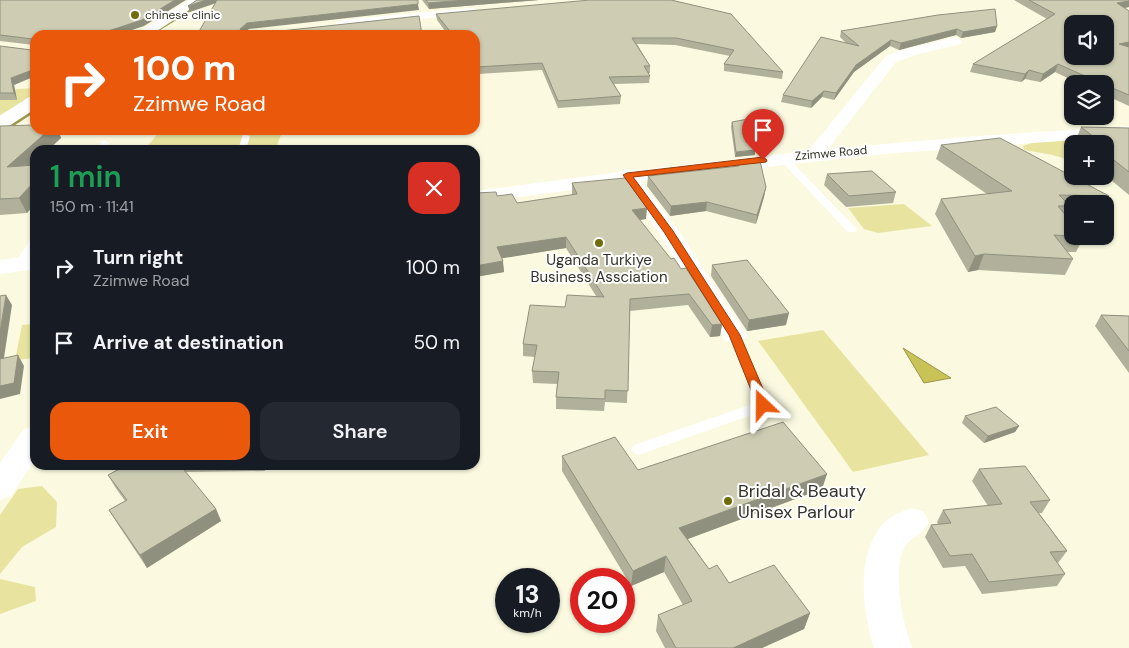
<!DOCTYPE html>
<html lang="en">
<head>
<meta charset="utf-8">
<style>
  :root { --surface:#171b24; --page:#242831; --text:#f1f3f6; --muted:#9ea1a6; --accent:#ea580c }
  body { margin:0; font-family:"DM Sans",sans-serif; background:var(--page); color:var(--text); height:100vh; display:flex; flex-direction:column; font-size:19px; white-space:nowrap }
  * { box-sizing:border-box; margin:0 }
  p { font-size:16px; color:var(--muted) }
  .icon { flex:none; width:28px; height:28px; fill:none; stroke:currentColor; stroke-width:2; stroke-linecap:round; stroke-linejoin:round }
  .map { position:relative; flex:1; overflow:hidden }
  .sheet { position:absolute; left:30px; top:145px; width:450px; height:325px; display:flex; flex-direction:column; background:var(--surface); border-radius:15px; box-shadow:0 1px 4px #0004 }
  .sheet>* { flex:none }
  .guide { position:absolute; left:30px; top:30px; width:450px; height:105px; border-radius:15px; box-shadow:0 1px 4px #0004; background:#ea580c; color:#fff; overflow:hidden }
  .tools { position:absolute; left:1064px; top:15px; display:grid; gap:10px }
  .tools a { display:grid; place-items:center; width:50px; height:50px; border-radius:10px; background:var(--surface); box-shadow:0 1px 4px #0004; font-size:25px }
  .speed { position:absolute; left:495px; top:568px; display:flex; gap:10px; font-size:25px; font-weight:700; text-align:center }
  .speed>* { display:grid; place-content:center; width:65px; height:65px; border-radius:50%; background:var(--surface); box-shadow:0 1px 4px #0004; line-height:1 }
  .speed small { font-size:12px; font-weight:400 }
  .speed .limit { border:8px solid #d22; background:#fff; color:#111 }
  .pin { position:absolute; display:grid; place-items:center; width:42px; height:42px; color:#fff; margin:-51px -21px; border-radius:50% 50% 50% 0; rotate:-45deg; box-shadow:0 0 5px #0007 }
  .pin .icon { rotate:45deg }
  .me { position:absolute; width:55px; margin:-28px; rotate:337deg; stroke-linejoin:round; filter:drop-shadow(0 0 4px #0008) }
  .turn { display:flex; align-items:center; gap:18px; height:105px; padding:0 20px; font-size:22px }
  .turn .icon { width:65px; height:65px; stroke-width:2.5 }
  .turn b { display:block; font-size:35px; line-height:42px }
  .round { display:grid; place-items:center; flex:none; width:52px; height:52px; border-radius:15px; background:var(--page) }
  .overview { display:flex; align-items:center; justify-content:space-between; height:85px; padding:0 20px }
  h1 { font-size:30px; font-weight:600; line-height:38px; color:#1e9e55 }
  .button { display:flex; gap:10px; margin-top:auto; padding:10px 20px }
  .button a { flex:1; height:58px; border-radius:15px; background:var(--accent); color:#fff; font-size:20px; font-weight:600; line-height:58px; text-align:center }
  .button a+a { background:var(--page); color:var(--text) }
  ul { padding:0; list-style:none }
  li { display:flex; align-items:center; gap:15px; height:75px; padding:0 20px }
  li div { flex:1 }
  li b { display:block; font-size:19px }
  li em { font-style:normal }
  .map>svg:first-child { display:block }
</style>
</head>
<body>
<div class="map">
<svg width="1129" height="648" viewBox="0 0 1129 648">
  <rect width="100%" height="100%" fill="#fbfae0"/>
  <path fill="#e8e4a0" d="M35 88V95L0 115V90Z
    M161 130H283L275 150H144Z
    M1070 139 1076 142 1072 144V161L1053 155 1024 150 1023 146 1035 141Z
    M904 204 932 226 878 233 864 229 848 208Z
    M35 318V358L15 360 22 325 32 324Z
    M823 330 929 455 853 472 758 341Z
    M42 486 57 502 56 527 22 547 0 574V515L18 489Z
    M0 579 35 587 36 601 0 614Z"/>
  <path fill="#c9c257" stroke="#9c9749" d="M903 348 951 378 924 383Z"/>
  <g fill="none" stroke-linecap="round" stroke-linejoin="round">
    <path fill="#9c9749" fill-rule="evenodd" d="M204 0H209L152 35H147Z
      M35 108V112L0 135V130Z"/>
    <path fill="#fff" fill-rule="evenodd" d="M243 134 250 136 246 150H238Z
      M105 140 109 143 104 150H96L102 141Z
      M783 155 786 156 856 228 857 230 856 232H848L780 160V156Z
      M35 238V249L23 266H15L13 264 15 262 31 239Z
      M734 331 740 335 770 405 768 409 644 453 639 455 634 453 631 449 634 445 755 403 728 335Z"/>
    <path fill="#fff" fill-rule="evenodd" d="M471 8 475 9 477 11 475 13 341 28 335 24 341 20Z
      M956 37 962 41 961 44 918 54 896 62 828 149 965 137 1129 126V136L883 154 641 181 679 231 747 335 743 341 734 343 725 341 658 232 623 183 475 203V191L620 172 627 169 631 171 808 151 886 56 909 48Z
      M35 255V269L0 274V260Z
      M35 426V460L11 496 0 500V463L24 429Z
      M912 508 924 512 929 522C921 537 911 536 905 547 891 573 903 623 912 648H874C862 612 855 551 885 522 892 515 903 511 912 508Z"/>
    <path fill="#fff" fill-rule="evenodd" d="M189 0H204L151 35H134Z
      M35 96V109L6 128 0 129V116L29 97Z"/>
  </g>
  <path fill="#b1b09b" d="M0 0 144 26 35 35V76L14 85 17 100H0V46L32 50 34 49V45L0 41Z
    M422 0H539L429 9Z
    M671 0 783 72 782 79 724 71V64L730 56 675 45 637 44 650 66V73H648L650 76 649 83 614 84 621 96 620 104 558 108 542 70 478 74 475 71V35H448L437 20 436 14Z
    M1014 0H1129V7L1124 8 1129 11V106L1105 95V84H1080L1055 72 1040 82 1025 79 1021 82 970 72 973 64 1047 19Z
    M997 26 995 32 961 38 956 35 899 50 890 46 854 72 834 100 822 97 811 108 781 102 783 95 846 43 840 37 841 31Z
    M732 122 755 150V155L735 157 731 127Z
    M0 126 35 130H58L61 138 48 150H35V162L32 165 27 213 0 215Z
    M1081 127 1129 128V195L1105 175V144H1077L1075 142Z
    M941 145 1109 196 1105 204H1072V210H1068L1066 215 1084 237 1076 252H1067L1073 259 1065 275 978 270 968 272 935 214 941 199 987 194 936 159Z
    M739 163 766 187 764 197 756 224 706 211 670 216 647 186 648 176 738 166Z
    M827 174 896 192 893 203 846 207 824 185Z
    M572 183 646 219 639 220 722 324 720 336 710 337 688 305 630 311 627 403 605 402 604 411 556 409V397L557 384 533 383 532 371 535 357 523 356V344L565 307 596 296 566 248 502 258 504 272 475 277 497 196 517 203 572 195Z
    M712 265 786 325 747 331 711 276Z
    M1101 315 1129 316V373L1095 326Z
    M965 416 1019 426 1015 432 984 443 962 423Z
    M562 456 638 470 822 489 688 539 709 569 729 583 810 613 804 629 762 648H665L656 631 658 615 683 605 664 572 631 586 562 471Z
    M127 465H265V471L185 472 216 509 221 521 147 568 117 523 109 510 125 501 115 487 108 475Z
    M979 469 1050 500 1042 513H1039L1067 551 1058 563 1065 574 1057 586 982 594 965 566 943 568 925 537 931 525 938 524 937 522 943 510 988 506 972 481Z"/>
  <path fill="#90907e" d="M175 0H186L144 26 117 35H96Z
    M206 0H221L222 1 190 12 188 6Z
    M466 0H539L429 9 428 3Z
    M1129 1V7L1114 10 1117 3Z
    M418 4 419 10 249 29 241 35 240 29 247 23Z
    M997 26 995 32 961 38 963 32Z
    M957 29 956 35 899 50 901 43Z
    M891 40 890 46 854 72 834 100 836 93 856 65Z
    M1129 42V49L1119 44Z
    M1058 64 1055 72 1040 82 1043 74Z
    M35 69V76L14 85 17 100 14 93 11 78Z
    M1029 70 1025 79 1021 82 1025 74Z
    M824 91 822 97 811 108 812 101Z
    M49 130H58L61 138 48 150H35V162L14 182 7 167Z
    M755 150V155L735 157 736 152Z
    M35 181V204L27 213 19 198Z
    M766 187 764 197 756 224 757 215Z
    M707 202 706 211 670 216 671 206Z
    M647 208 646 219 631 221 632 210Z
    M566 237V248L498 259 497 247Z
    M984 254 978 270 968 272 975 256Z
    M503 261 504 272 475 277V266Z
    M6 295 12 305 2 371 0 368V332Z
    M789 313 786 325 747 331 749 320Z
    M722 324 720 336 710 337 712 325Z
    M18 355 24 366 20 394 0 399V386Z
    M1019 426 1015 432 984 443 988 436Z
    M827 474 822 489 677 543 679 528Z
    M216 509 221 521 147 568 140 555Z
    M666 556 664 572 631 586 633 571Z
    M810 613 804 629 762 648H733Z"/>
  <path fill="#cecdb4" stroke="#90907e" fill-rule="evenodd" d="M0 0H175L142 20 96 35H35V69L11 78 14 93H0V46L32 50 34 49V41L33 39 0 35Z
    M197 0H206L188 6Z
    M217 0H418V4L247 23 240 29 241 31H281L419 16 422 35H197Z
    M426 0H466L428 3Z
    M590 0H671L731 14 783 72 724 64 734 50 676 38H632L650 66H644L650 76 609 77 621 96 558 101 542 63 477 67 475 64V35H453L436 14Z
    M1029 0H1129V1L1117 3 1129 11V42L1119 44 1129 47V95L1105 85V84H1103L1058 64 1043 74 1029 70 1025 74 973 64 1055 14ZM1072 24H1105V56H1072Z
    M995 9 997 26 963 32 957 29 901 43 891 40 856 65 836 93 824 91 812 101 783 95 821 37 859 46 841 31 938 15Z
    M748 119 755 150 736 152 732 122Z
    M35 125V130H49L7 167 35 165V181L19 198 0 199V126Z
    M1081 127 1129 128V172L1105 153V144H1094L1087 138 1094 137Z
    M1000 138 1109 196 1059 195 1070 206H1058L1072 223V236L1054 235 1073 259 984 254 975 256 941 199 1012 191 941 145Z
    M760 161 766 187 757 215 707 202 671 206 648 176 739 166V163Z
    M872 171 896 192 849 196 827 174Z
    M625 178 647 208 632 210 671 259 674 258 681 269 686 268 722 324 712 325 689 294 630 299 628 391 605 390V399L556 397 559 372 532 371 537 345 523 344 530 305 565 307 567 295 604 297 566 237 497 247 503 261 475 266V193L496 192 497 196 512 194 517 203 577 194 572 183Z
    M747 260 789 313 749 320 712 265Z
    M6 295 0 332V296Z
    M1101 315 1129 316V351Z
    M18 355 14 383 0 386V359Z
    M996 407 1019 426 988 436 965 416Z
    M783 422 827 474 679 528 709 569 717 565 729 583 774 565 810 613 733 648H676L658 615 692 601 666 556 633 571 562 456 615 437 638 470Z
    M127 465H180L216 509 140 555 109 510 127 500 108 475Z
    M1025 466 1050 500 1030 502 1067 551 1050 552 1065 574 989 582 972 554 950 556 931 525 951 523 943 510 1002 504 979 469Z"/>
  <path fill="#ea580c" stroke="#983908" d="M763 157 767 160 766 162 633 177 673 231 740 335 770 405 768 408H759L757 405 729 335 664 232 623 175 627 173Z"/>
  <g fill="#726c08" stroke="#fff" stroke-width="2">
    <circle cx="135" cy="15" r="5"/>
    <circle cx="599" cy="243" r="5"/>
    <circle cx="728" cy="501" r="5"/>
  </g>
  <g text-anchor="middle" stroke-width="4" stroke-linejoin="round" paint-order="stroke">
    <g font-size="12" fill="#333329" stroke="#fff" text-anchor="start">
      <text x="145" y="19">chinese clinic</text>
    </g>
    <g font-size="12" fill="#333329" stroke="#fff">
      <text transform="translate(831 153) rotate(-5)" y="4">Zzimwe Road</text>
    </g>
    <g font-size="15" fill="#333329" stroke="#fff">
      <text x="599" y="265">Uganda Turkiye<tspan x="599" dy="17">Business Assciation</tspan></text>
    </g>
    <g font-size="18" fill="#333329" stroke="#fff" text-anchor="start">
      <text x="738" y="497">Bridal &amp; Beauty<tspan x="738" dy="21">Unisex Parlour</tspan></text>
    </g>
  </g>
</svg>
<div class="tools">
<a><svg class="icon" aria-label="sound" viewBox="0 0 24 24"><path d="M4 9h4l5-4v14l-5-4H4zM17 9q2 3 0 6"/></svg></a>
<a><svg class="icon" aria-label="layers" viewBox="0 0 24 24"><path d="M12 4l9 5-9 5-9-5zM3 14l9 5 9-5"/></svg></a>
<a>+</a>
<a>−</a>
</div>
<div class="speed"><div>13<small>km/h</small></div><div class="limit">20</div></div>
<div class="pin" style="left:763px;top:160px;background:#d93025"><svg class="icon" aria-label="arrive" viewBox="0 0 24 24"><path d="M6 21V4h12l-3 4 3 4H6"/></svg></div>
<svg class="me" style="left:763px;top:405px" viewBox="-20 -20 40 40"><path d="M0-17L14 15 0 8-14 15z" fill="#ea580c" stroke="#fff" stroke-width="4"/></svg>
<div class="guide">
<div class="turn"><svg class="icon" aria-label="right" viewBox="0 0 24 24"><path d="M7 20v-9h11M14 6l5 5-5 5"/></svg><div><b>100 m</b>Zzimwe Road</div></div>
</div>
<section class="sheet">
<div class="overview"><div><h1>1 min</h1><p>150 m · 11:41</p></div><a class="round" style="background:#d93025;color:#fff"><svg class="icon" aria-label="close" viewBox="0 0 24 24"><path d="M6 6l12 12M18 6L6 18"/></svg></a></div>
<ul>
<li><svg class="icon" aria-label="right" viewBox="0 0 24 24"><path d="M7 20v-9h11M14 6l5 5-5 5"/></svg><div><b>Turn right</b><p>Zzimwe Road</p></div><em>100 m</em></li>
<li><svg class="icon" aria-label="arrive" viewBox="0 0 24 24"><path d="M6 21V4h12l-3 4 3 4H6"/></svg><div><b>Arrive at destination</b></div><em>50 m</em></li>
</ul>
<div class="button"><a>Exit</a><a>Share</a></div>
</section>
</div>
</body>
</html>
